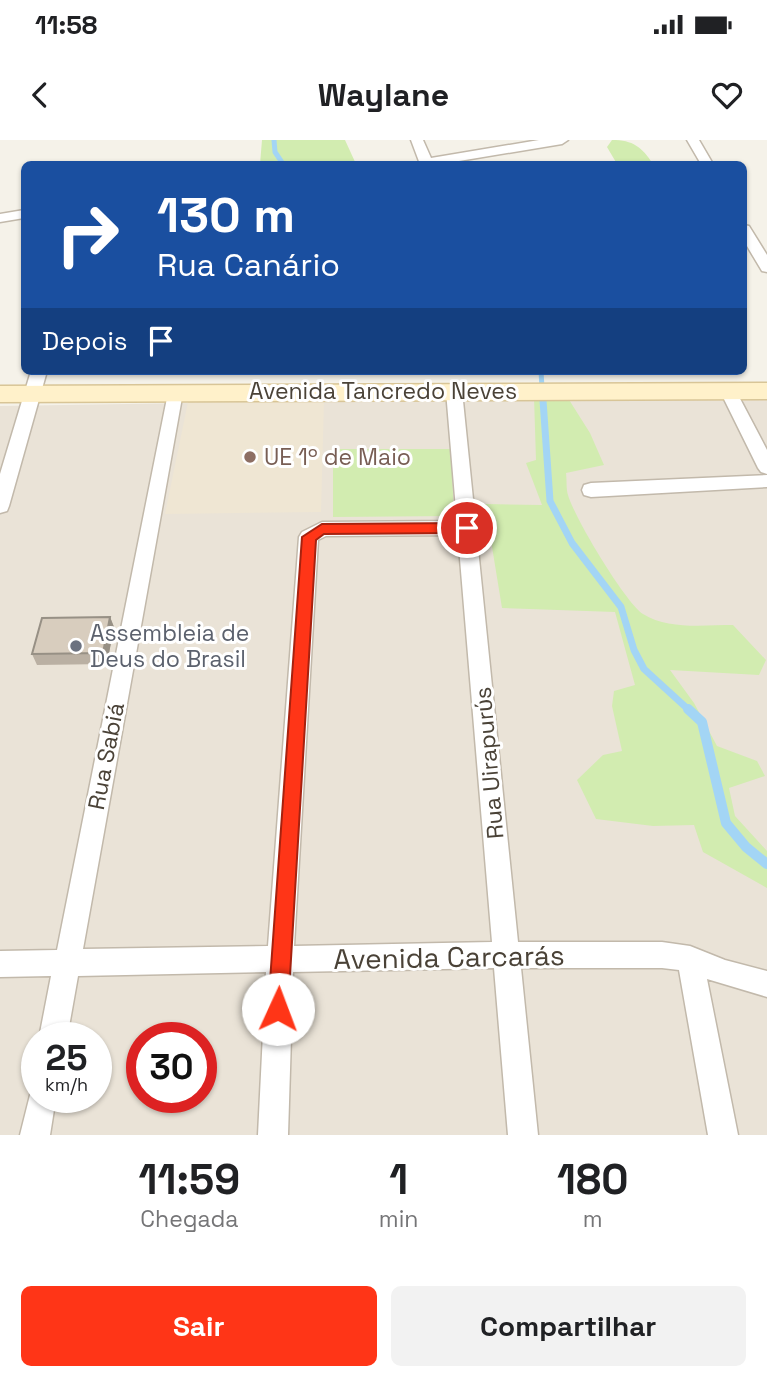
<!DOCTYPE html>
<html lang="pt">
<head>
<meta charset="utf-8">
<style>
  :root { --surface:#fff; --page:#f2f2f2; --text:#202124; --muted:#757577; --accent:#ff3517 }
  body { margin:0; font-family:"Space Grotesk",sans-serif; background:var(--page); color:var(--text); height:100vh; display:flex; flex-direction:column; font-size:26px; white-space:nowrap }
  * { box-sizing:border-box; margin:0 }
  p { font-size:23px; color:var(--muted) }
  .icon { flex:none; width:38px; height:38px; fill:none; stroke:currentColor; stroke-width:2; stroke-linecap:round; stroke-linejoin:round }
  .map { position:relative; height:995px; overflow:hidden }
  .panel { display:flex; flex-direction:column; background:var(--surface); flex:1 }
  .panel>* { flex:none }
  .hud { position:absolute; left:21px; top:21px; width:726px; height:214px; border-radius:10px; box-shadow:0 2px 5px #0004; background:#1a4fa0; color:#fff; overflow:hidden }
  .speed { position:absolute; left:21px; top:882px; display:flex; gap:14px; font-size:35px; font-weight:700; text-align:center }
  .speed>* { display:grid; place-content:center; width:91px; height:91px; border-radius:50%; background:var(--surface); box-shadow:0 2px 5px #0004; line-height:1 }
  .speed small { font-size:18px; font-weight:400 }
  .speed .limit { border:10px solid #d22; background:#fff; color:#111 }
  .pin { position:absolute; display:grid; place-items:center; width:60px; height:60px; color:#fff; margin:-30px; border:4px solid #fff; border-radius:50%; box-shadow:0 2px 7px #0007 }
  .me { position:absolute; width:77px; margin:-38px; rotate:2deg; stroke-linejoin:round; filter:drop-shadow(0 0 5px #0008) }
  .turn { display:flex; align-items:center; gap:24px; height:147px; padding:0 21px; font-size:32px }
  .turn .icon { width:91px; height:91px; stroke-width:2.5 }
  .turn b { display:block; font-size:49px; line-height:60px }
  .then { display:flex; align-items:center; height:66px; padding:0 21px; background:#0003; gap:14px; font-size:26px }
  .eta { display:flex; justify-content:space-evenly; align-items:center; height:119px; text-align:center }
  .eta b { font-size:42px; font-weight:800; line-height:49px }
  .primary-button { display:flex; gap:14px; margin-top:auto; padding:14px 21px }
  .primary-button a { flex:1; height:80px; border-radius:10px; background:var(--accent); color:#fff; font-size:28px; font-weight:800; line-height:80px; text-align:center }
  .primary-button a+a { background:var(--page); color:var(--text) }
  .status { display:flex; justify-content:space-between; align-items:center; height:49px; padding:0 35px; background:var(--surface); direction:ltr }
  .status svg { height:19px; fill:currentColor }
  header { display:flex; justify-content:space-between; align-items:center; height:91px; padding:0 21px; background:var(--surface); font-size:32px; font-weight:800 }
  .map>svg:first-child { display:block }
</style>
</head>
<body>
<div class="status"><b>11:58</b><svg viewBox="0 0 49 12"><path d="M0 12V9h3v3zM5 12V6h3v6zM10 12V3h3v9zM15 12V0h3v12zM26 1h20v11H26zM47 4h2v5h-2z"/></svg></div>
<header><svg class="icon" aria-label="back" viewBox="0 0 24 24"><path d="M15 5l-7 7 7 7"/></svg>Waylane<svg class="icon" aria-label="heart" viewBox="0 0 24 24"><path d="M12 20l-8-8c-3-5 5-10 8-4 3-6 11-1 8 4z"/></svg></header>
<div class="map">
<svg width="767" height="995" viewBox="0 0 767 995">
  <rect width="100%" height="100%" fill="#f5f2e9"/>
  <path fill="#eae3d7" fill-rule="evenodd" d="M767 260V995H0V266L327 261ZM37 898H96V957H37ZM142 898H201V957H142Z"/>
  <path fill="#efe6d3" d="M324 260 321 372 165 374 188 262Z"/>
  <path fill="#d2ecb0" d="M262 0H345L356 24H260Z
    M612 0C633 0 642 7 653 24H617L607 7Z
    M566 255 590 293 604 325 566 333C567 340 566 349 568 355 574 377 625 462 643 474 668 490 704 485 733 485L766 520 759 535 670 530 694 563 717 606 757 621 765 636 729 648 735 676 767 711V748L703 712 694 685 653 686 596 679 577 640 603 615 622 611 612 566 614 551 635 545 615 472 502 468 485 364 542 365 526 323 536 320 534 257Z
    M333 309H451L454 376 333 377Z"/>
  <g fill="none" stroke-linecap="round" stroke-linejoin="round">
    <path stroke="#a3d5f5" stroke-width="5" d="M274 0 275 12 283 24
      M541 231 542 248"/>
    <path stroke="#a3d5f5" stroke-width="7" d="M542 246 550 361 572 403 621 467 634 510 644 529 690 571"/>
    <path stroke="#a3d5f5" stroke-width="10" d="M688 569 702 582 726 683 746 707 767 724"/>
    <defs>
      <path id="street" d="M411 0H423L431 18 539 0H568L562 4 441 24H420Z
        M687 0H699L713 24H701Z
        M24 70V78L0 82V74Z
        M744 85 749 86 767 115V132L762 131 744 101Z
        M31 231H47L9 366 7 371 0 373V334Z
        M454 246 462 251 518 802H662L690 806 725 820 767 831V857L707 839 738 995H708L679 830 662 828H521L538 995H508L494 828 293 832 288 995H258L266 832 78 836 67 898H39L51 836 0 837V811L57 810 169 248 175 247 183 252 83 809 268 806 299 397 302 392 322 382 457 381 446 251ZM458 395 492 802 294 806 318 400 326 396Z
        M728 246 736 251 767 310V334L761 332 758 328 720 251Z
        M767 335V347L591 357 584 355 582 350 584 345 591 343Z
        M37 945V957H56L50 995H20L32 947Z"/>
      <path id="secondary" d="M767 243V259L0 262V246Z"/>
    </defs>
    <use href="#street" stroke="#c2b9ab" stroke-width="3"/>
    <use href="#secondary" stroke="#d8c597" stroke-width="3"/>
    <use href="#street" fill="#fff" fill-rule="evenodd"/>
    <use href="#secondary" fill="#fff1ca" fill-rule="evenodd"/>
  </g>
  <path fill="#bab0a3" d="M110 477 114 487 107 524 37 525 32 514Z"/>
  <path fill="#979085" d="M110 477 114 487 107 524 103 513Z"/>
  <path fill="#d8cdbe" stroke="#979085" stroke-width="2" d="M110 477 103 513 32 514 42 478Z"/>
  <path fill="#ff3517" stroke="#a6220f" stroke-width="2" d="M467 383 474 388 467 393 324 394 316 400 288 869 285 876 278 879 271 876 268 869 302 397 322 384Z"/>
  <circle fill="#8d6e63" stroke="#fff" stroke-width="2.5" cx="250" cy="317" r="7"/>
  <circle fill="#6b7280" stroke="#fff" stroke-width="2.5" cx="76" cy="506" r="7"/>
  <g text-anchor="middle" stroke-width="6" stroke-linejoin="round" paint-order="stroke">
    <g font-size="23" fill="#4a4237" stroke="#fff">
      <text x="383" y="259">Avenida Tancredo Neves</text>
      <text transform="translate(106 616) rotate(-79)" y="8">Rua Sabiá</text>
      <text transform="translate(489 623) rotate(-95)" y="8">Rua Uirapurύs</text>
    </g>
    <g font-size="23" fill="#785e54" stroke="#fff" text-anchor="start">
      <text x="264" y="325">UE 1º de Maio</text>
    </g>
    <g font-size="23" fill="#5b616d" stroke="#fff" text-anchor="start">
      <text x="90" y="501">Assembleia de<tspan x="90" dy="26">Deus do Brasil</tspan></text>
    </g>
    <g font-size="28" fill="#4a4237" stroke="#fff">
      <text transform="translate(449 817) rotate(-1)" y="10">Avenida Carcarás</text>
    </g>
  </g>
</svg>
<div class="speed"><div>25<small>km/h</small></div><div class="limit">30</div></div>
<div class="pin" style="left:467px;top:388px;background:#d93025"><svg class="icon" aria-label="arrive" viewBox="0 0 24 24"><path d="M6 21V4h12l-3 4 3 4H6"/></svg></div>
<svg class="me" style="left:278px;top:869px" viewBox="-20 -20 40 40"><circle r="19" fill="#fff"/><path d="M0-13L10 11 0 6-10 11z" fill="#ff3517"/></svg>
<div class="hud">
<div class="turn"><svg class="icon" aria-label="right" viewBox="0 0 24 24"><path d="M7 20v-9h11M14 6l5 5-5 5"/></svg><div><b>130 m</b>Rua Canário</div></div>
<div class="then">Depois<svg class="icon" aria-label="arrive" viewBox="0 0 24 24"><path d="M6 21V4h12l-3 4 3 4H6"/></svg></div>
</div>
</div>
<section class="panel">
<div class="eta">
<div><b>11:59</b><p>Chegada</p></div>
<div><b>1</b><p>min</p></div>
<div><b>180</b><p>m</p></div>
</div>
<div class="primary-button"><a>Sair</a><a>Compartilhar</a></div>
</section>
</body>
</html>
